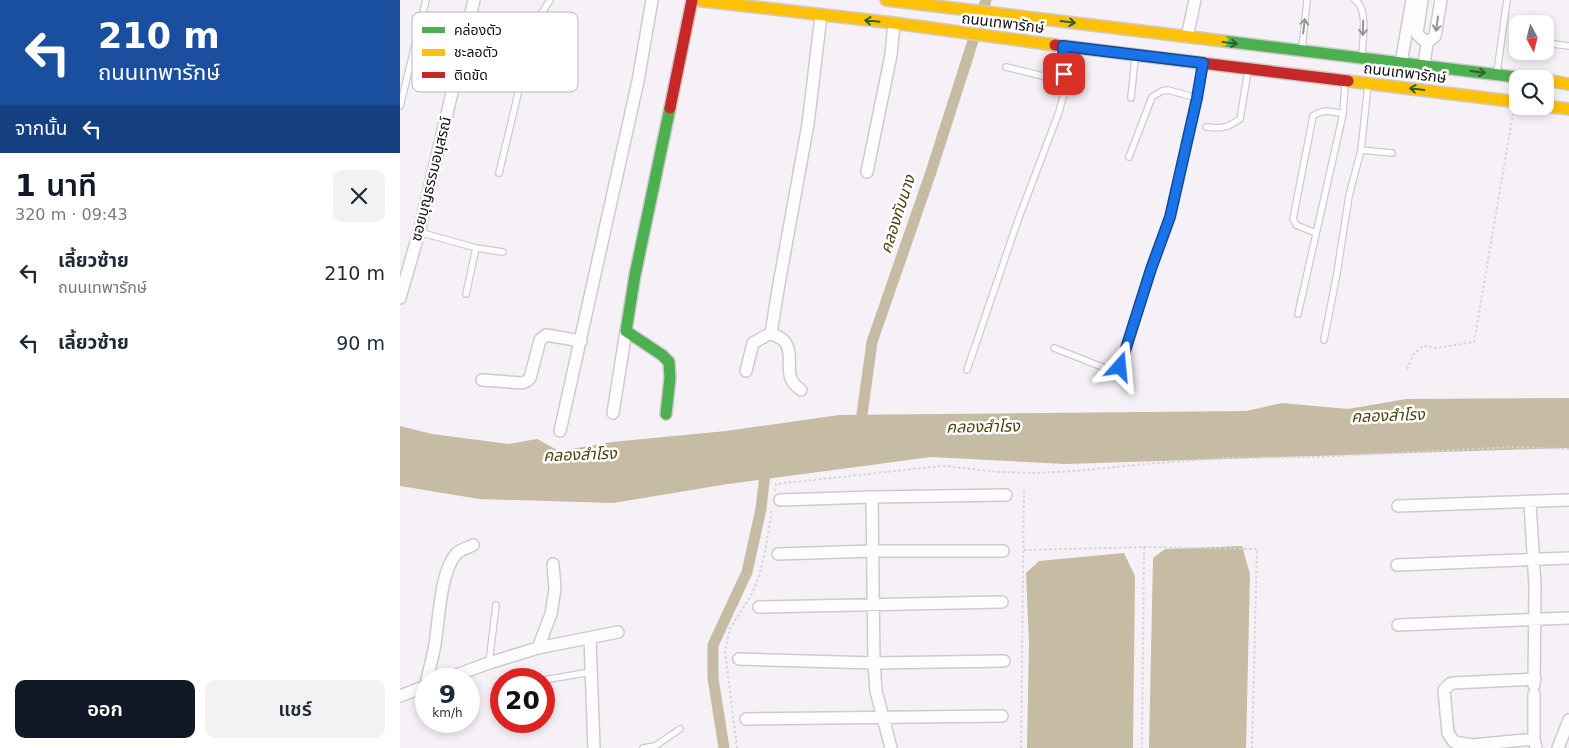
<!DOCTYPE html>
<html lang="th">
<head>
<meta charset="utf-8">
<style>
  :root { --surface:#fff; --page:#f2f2f3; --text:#1f2937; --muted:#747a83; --accent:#111827 }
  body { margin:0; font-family:"DejaVu Sans","Noto Sans Thai",sans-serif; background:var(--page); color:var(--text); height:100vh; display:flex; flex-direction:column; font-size:19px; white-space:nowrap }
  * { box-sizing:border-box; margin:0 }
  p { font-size:16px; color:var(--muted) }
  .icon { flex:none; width:28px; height:28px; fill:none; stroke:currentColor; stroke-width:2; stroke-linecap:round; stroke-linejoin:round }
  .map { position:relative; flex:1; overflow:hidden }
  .drawer { display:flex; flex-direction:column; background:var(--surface); width:400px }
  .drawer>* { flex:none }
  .banner { background:#1a4fa0; color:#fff; overflow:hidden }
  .needle { width:32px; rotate:173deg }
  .buttons { position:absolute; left:1109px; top:15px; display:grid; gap:10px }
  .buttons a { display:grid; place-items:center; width:45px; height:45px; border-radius:10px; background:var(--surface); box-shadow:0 2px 8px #0003; font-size:25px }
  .speed { position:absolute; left:15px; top:668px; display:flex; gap:10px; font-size:25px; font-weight:700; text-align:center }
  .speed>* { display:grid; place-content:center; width:65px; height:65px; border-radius:50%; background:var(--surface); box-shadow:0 2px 8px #0003; line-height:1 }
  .speed small { font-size:12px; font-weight:400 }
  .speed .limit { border:8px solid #d22; background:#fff; color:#111 }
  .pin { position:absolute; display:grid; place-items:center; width:42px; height:42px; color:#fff; margin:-21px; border-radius:10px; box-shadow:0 2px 8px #0006 }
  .me { position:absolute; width:55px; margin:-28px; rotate:18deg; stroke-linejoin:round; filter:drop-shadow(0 0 4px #0008) }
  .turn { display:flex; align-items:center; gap:18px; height:105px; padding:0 15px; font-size:22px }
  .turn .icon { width:65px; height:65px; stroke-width:2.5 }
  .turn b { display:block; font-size:35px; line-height:42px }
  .then { display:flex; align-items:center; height:48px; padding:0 15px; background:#0003; gap:10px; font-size:19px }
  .round { display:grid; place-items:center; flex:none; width:52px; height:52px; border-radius:10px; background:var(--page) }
  .summary { display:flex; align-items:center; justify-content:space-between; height:85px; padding:0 15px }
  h1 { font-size:30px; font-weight:600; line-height:38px; color:var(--accent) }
  .action { display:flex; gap:10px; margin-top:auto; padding:10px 15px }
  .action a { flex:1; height:58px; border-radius:10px; background:var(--accent); color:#fff; font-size:20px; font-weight:600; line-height:58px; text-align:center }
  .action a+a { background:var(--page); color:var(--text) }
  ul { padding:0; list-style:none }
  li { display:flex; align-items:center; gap:15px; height:70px; padding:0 15px }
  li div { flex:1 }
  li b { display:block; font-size:19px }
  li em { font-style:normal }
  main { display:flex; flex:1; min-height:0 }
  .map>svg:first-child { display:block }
</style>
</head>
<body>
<main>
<section class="drawer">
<div class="banner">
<div class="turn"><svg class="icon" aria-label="left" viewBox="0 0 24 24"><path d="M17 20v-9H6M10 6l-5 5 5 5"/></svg><div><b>210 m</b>ถนนเทพารักษ์</div></div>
<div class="then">จากนั้น<svg class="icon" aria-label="left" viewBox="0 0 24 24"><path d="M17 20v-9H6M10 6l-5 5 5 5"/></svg></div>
</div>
<div class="summary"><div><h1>1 นาที</h1><p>320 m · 09:43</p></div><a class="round"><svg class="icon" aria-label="close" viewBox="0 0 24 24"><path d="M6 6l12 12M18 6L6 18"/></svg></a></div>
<ul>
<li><svg class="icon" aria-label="left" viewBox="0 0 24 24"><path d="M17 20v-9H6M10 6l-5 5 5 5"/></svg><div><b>เลี้ยวซ้าย</b><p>ถนนเทพารักษ์</p></div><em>210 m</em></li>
<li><svg class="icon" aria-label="left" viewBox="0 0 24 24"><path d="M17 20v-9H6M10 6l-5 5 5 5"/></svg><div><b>เลี้ยวซ้าย</b></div><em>90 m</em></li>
</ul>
<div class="action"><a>ออก</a><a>แชร์</a></div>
</section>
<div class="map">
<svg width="1169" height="748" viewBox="0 0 1169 748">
  <rect width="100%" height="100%" fill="#f6f1f6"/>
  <path fill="#c5bca3" d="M1169 398V448L665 464 531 457 328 484 213 503 79 499 0 486V426L32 434 109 444 137 439 159 451 212 442 326 431 439 415 846 411 882 403 948 409 1006 399Z
    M842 546 850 574 846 748H749L753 558 765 549Z
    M724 553 735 576 733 748H627L629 642 626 573 639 561Z"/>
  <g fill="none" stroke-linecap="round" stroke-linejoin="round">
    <path stroke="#c5bca3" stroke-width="11" d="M460 429 472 342 531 172 586 0
      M324 748 313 678V645L347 572 361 509 366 465"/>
    <defs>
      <path id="lane" d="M955 0C969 9 962 42 962 57
        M1145 43 1169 46
        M902 49 907 0
        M606 67 663 81
        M1097 72 1107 0
        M731 98 735 58
        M0 106 26 0
        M806 127C821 129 827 128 840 119L848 71
        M961 150 992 153
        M729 157 752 97 762 91 768 90 797 98
        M99 173 131 40 139 17 150 0
        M19 232 76 248 103 252
        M916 233 896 225 893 219 913 116C922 109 932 111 943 114
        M66 294 76 248
        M898 314 943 114 945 83
        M924 340 937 273 949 196 961 150 968 85
        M654 348 715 372 720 367 751 269 770 217 797 98 803 65
        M567 370 618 220 659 112 663 97V48
        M89 663 96 605
        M144 680 191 672
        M98 688H101
        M243 748 255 746 280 729"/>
      <path id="street" d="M1022 0 1017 34 1027 43
        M787 37 795 0
        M1001 63 1012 0
        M1024 66 1027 43 1035 36 1041 0
        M467 172 491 55 494 23
        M0 298 19 232 74 0
        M371 333C376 336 382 338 385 342 396 358 380 376 401 390
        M346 371 353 343 371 333 379 284 408 124 421 16
        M82 380 122 383 127 381 130 378 140 340 146 335 181 341
        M213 413 226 331
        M160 431 238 81 252 0
        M472 497 474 663 476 691 491 748
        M380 500 472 497 606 495
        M1130 502 1135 586 1134 685
        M998 506 1169 500
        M378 554 473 551H603
        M997 565 1169 558
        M359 607 602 602
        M998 625 1169 618
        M190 638 194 748
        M138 648 151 614 155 589 153 564
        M339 659 474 663 604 661
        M27 679C30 667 33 656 35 644 39 621 40 572 56 554 61 549 67 548 73 545
        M45 679 89 663 138 648 218 632
        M1134 694V739L1136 748
        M0 696 26 686
        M346 719 602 716
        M1134 739 1072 745 1054 742 1048 733 1044 690 1050 684 1053 683 1135 679
        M1158 748 1169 720"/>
      <path id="fast" d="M823 41 1132 79
        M266 414 270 378 269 362 262 355 226 331 235 275 270 108"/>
      <path id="slow" d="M294 0 494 23 655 45
        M486 0 823 41
        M1145 80 1169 84
        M948 81 1118 102
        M1145 95 1147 81
        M1145 106 1169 109"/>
      <path id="jam" d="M655 45 948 81
        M270 108 292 0"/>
    </defs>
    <use href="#lane" stroke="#cecace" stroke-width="8"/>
    <use href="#street" stroke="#cecace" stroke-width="14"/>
    <use href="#fast" stroke="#cecace" stroke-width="14"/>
    <use href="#slow" stroke="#cecace" stroke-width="14"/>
    <use href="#jam" stroke="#cecace" stroke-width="14"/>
    <path stroke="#d6d4d6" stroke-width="2" stroke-dasharray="2.5 2.5" stroke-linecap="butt" d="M1007 369 1014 354 1023 346 1036 348 1074 342 1113 114
      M375 491 376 484 532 467 545 466 599 472 635 473 675 471 745 464 825 458 918 457 1112 447 1169 449
      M744 547 857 549 852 748
      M624 550 744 547 742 748
      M337 748 325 651 330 628 351 596 359 576 365 553 372 508
      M621 748 624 490"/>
    <use href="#lane" stroke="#fefdfe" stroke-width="5.5"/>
    <use href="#street" stroke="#fefdfe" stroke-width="11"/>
    <use href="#fast" stroke="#4caf50" stroke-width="11"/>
    <use href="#slow" stroke="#ffc107" stroke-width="11"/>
    <use href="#jam" stroke="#c62828" stroke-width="11"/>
  </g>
  <defs><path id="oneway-shaft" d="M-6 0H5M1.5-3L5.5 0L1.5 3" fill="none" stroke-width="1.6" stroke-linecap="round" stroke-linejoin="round" transform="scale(1.25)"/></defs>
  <g stroke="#306032">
    <use href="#oneway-shaft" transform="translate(472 21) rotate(-174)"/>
    <use href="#oneway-shaft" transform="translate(668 22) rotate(7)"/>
    <use href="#oneway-shaft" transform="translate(830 43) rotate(7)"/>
    <use href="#oneway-shaft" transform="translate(1078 72) rotate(7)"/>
    <use href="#oneway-shaft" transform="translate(1017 89) rotate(-173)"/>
  </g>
  <g stroke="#959395">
    <use href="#oneway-shaft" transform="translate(1037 24) rotate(98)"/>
    <use href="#oneway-shaft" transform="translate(904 26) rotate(-83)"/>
    <use href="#oneway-shaft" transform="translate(963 28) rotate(92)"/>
  </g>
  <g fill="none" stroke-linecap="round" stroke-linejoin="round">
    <defs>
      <path id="route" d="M664 74 663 46 803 63 797 98 770 217 751 269 720 367"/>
    </defs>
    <use href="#route" stroke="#114b97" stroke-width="12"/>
    <use href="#route" stroke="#1a73e8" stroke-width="9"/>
  </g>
  <g text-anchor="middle" stroke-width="5" stroke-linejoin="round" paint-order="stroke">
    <g font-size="15" fill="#151215" stroke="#fff">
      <text transform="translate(603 23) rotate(7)" y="5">ถนนเทพารักษ์</text>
      <text transform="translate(1005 73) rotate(7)" y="5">ถนนเทพารักษ์</text>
      <text transform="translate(31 179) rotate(-76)" y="5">ซอยบุญธรรมอนุสรณ์</text>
    </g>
    <g font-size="16" font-style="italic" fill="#4d4211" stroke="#fff">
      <text transform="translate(497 214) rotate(-72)" y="6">คลองทับนาง</text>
      <text transform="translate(988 415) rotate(-2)" y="6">คลองสำโรง</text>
      <text transform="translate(583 426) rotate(-1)" y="6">คลองสำโรง</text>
      <text transform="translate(180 454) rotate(-2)" y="6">คลองสำโรง</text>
    </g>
  </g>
  <rect x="12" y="12" width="166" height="80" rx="8" fill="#fff" stroke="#b9b8b9" stroke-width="1"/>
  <rect x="22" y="27" width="23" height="6" fill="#4caf50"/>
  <rect x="22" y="49" width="23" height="7" fill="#ffc107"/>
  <rect x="22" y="72" width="23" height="6" fill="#c62828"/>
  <g font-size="14" fill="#151215">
    <text x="54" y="35">คล่องตัว</text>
    <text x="54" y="57">ชะลอตัว</text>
    <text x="54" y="80">ติดขัด</text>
  </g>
</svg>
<div class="buttons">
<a><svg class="needle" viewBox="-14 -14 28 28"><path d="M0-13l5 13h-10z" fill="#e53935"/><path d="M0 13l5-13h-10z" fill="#747a83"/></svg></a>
<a><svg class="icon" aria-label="search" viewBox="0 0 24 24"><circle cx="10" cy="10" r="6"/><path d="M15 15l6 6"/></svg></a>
</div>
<div class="speed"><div>9<small>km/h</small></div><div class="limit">20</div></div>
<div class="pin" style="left:664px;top:74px;background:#d93025"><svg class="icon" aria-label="arrive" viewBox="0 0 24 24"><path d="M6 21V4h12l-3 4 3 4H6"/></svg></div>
<svg class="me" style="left:720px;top:367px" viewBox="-20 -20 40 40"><path d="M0-17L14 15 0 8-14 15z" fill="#1a73e8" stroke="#fff" stroke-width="4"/></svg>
</div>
</main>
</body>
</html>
